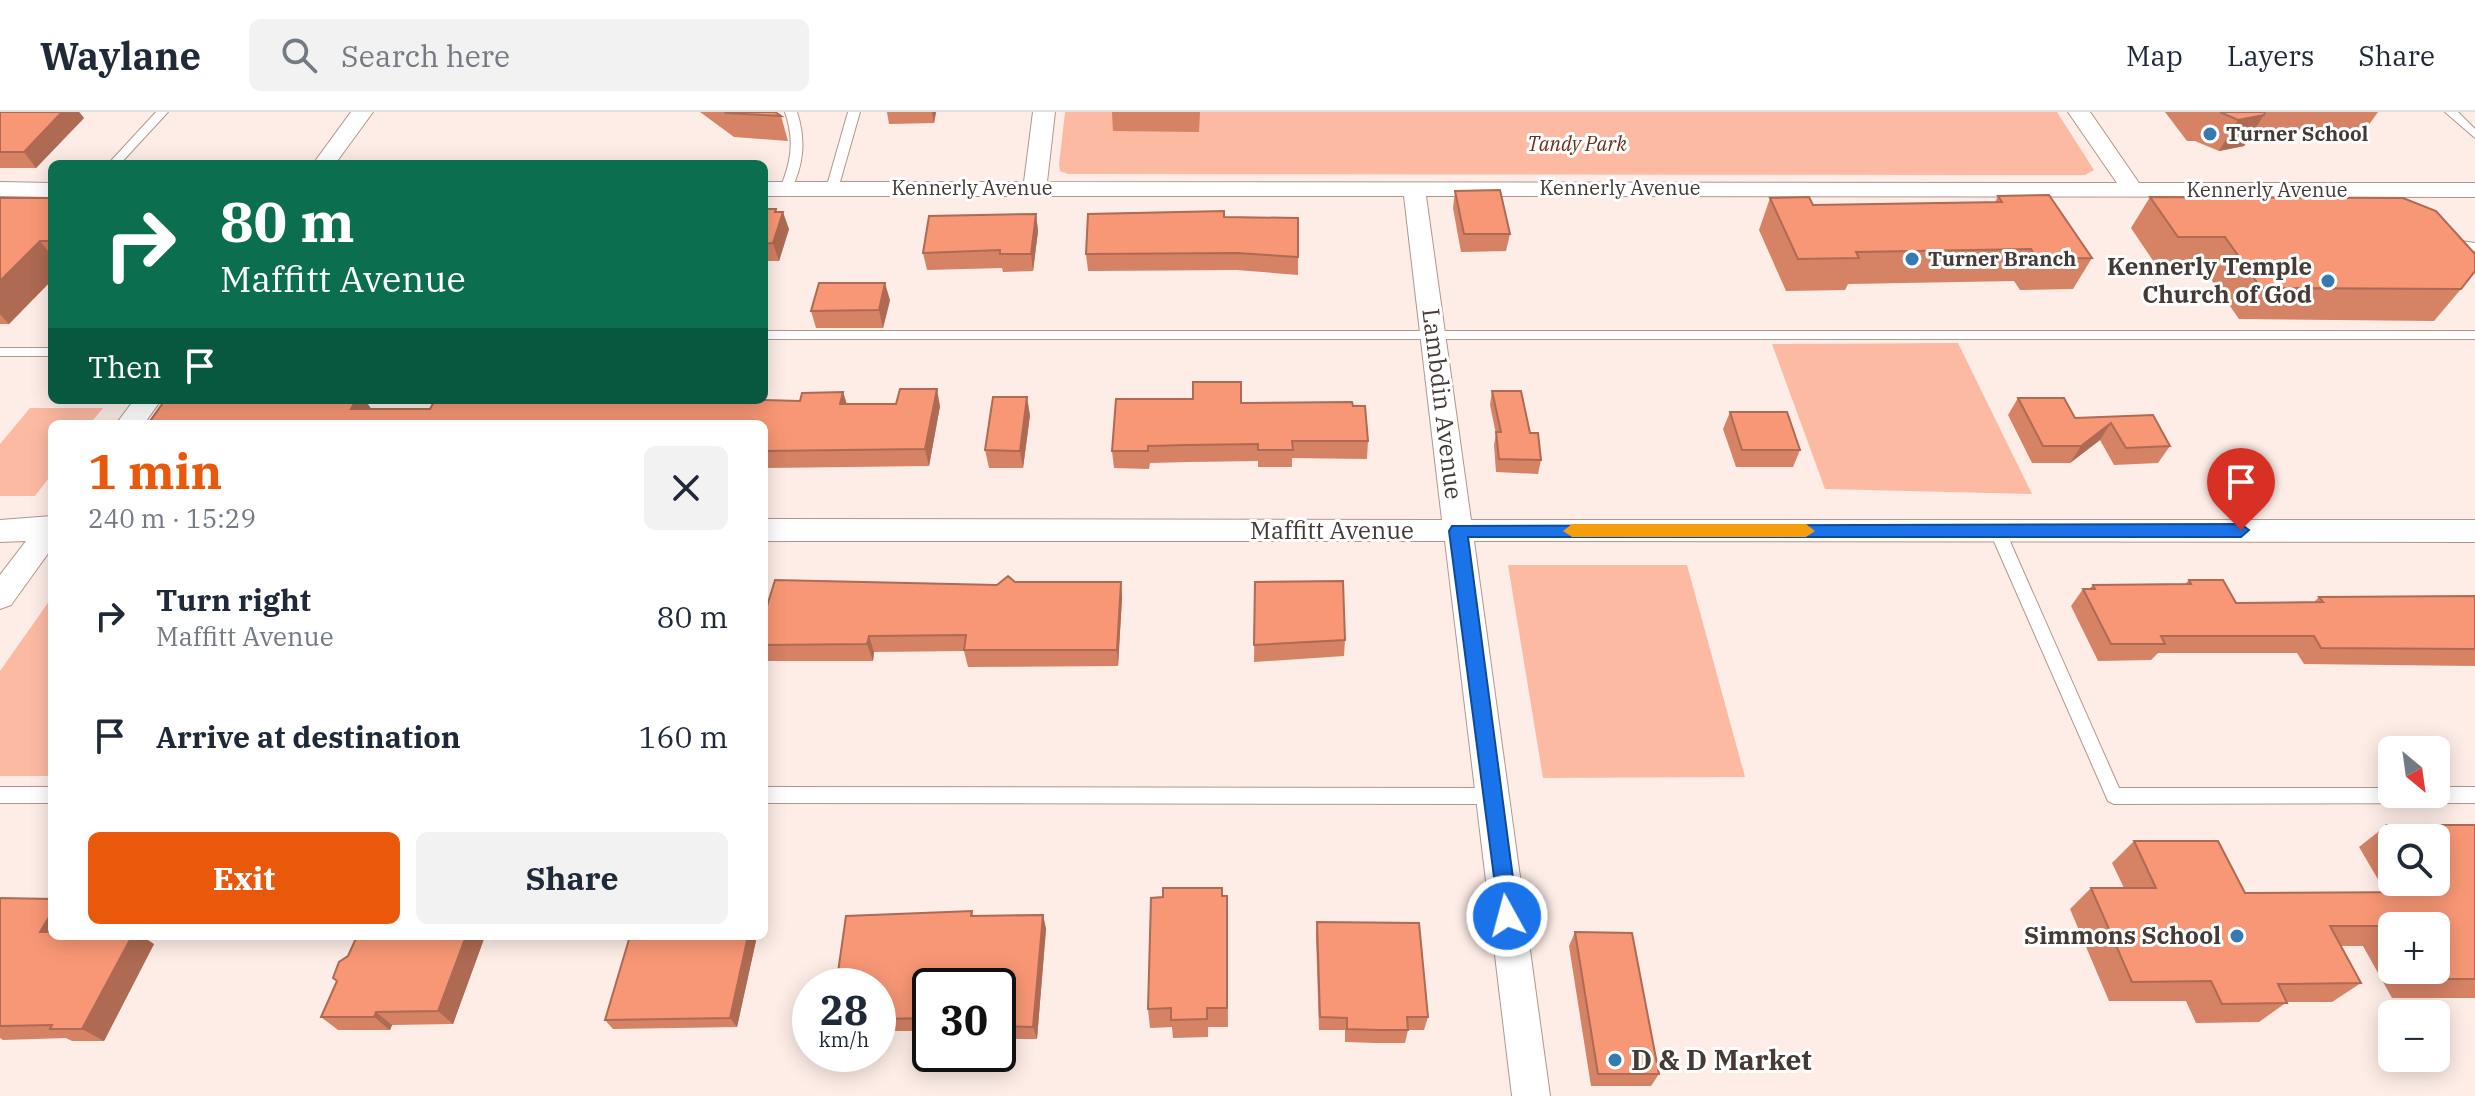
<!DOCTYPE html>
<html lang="en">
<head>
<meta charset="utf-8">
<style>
  :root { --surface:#fff; --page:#f2f2f3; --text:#1f2937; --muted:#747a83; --line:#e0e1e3; --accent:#ea580c }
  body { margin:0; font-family:"IBM Plex Serif",serif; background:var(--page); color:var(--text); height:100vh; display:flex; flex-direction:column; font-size:30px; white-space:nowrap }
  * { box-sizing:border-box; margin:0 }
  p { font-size:26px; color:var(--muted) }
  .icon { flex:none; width:44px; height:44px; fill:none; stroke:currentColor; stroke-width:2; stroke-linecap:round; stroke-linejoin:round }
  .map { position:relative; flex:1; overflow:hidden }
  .side { position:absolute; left:48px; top:308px; width:720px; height:520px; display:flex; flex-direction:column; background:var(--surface); border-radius:12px; box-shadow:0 4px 20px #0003 }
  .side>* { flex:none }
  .guide { position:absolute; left:48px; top:48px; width:720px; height:244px; border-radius:12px; box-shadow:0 4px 20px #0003; background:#0b6e4f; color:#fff; overflow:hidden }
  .needle { width:52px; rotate:151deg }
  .buttons { position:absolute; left:2378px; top:624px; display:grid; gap:16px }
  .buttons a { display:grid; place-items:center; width:72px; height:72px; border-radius:12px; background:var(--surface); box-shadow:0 4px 20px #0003; font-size:40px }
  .speed { position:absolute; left:792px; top:856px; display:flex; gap:16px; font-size:40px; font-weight:700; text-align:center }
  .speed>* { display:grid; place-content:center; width:104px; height:104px; border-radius:50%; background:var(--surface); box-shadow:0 4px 20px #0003; line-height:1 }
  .speed small { font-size:20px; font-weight:400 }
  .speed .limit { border:4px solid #111; border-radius:12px; background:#fff; color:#111 }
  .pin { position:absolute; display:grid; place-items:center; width:68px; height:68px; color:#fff; margin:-82px -34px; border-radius:50% 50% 50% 0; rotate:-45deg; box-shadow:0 0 8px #0007 }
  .pin .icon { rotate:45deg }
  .me { position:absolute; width:88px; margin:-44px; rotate:353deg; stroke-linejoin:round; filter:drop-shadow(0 0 6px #0008) }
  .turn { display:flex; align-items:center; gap:28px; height:168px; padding:0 40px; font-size:36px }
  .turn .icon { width:104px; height:104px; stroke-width:2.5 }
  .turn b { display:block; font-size:56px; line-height:68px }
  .then { display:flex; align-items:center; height:76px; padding:0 40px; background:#0003; gap:16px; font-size:30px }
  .round { display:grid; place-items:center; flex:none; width:84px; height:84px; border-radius:12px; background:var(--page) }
  .head { display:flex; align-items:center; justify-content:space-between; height:136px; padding:0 40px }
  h1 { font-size:48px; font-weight:700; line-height:60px; color:var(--accent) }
  .primary-button { display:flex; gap:16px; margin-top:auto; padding:16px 40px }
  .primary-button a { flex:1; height:92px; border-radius:12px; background:var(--accent); color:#fff; font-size:32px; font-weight:700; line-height:92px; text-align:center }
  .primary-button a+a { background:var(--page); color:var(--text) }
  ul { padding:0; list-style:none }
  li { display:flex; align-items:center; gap:24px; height:120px; padding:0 40px }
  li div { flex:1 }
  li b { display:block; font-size:30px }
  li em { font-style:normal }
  header { display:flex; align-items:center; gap:48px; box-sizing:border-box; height:112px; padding:0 40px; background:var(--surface); border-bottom:2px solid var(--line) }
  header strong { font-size:38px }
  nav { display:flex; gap:44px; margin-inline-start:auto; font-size:28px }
  .search { width:560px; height:72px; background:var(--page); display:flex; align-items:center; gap:20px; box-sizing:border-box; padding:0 28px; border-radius:12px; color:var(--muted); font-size:30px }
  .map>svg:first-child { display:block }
</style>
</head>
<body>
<header>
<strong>Waylane</strong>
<div class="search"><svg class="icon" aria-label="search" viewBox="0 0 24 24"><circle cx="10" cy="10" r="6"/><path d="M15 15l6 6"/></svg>Search here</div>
<nav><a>Map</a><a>Layers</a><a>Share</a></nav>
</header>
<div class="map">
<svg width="2475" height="984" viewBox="0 0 2475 984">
  <rect width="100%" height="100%" fill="#feede7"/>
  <path fill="#fdbaa3" d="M1065 0H2057L2094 58 2085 63 1068 62 1060 59 1059 53Z
    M1958 231 2032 382 1825 377 1772 232Z
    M30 296H103L90 312H52V362L35 384H0V332Z
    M1508 453H1687L1745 665 1543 666Z
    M52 485V664H0V559Z"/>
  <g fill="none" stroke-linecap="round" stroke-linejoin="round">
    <defs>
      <path id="service" d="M156 0H168L120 52H108Z
        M785 0H797C806 28 804 53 790 80L786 81 780 77C791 50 795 29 785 0Z
        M848 0H860L838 77 832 81 826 77Z
        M2445 0H2458L2475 17V26Z
        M2447 127 2475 131V139L2443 134V128Z
        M764 219H2475V227H764Z
        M0 236H52V244H0Z
        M1997 412 2005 418 2119 676H2392V682H2436V675H2475V691L2114 692 2108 689 1989 418Z
        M0 675H52V691H0Z
        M764 675 1492 676 1498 679 1501 684 1498 689 1492 692 764 691Z"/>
      <path id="minor" d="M351 0H373L335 52H313Z
        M1033 0H1055L1047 70 2117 71 2068 0H2090L2139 71H2475V85L1426 84 1471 408H2475V430L1474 429 1550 984H1512L1445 429H764V407L1442 408 1404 84H764V70H1024Z
        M0 70 52 71V85L0 84Z
        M134 288H161L144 312H116Z
        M52 404V436L11 493 0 497V463L26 429 0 430V408Z"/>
    </defs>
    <use href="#service" stroke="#b0968c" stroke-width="2"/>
    <use href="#minor" stroke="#b0968c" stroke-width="2"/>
    <use href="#service" fill="#fff" fill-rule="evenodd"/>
    <use href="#minor" fill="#fff" fill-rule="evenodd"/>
  </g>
  <path fill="#d58265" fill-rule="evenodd" d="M0 0H79L84 6 36 56H0Z
    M700 0H775L781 4 788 29 734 25Z
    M887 0H936L934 11 889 12Z
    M1112 0H1200L1199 20 1113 19Z
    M2165 0H2378L2365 18H2255L2244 34 2219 39 2195 29H2187Z
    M1455 79 1510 122 1506 139 1461 140 1453 96Z
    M1998 84 2092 146 2073 177 2020 178 2014 169 1848 172 1845 178 1786 179 1759 118 1770 86 1813 93 1995 90Z
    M2150 85 2461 177 2434 209 2239 207 2204 157 2158 156 2131 116Z
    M0 86H52V168L9 212H0Z
    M764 97 777 100 789 117 779 149H764Z
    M1036 102 1038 119 1033 159 1003 160 1002 156 927 158 923 141Z
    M1224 105 1298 145V163L1237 158 1088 159 1086 142Z
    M890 188 883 216H816L811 199Z
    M1492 279 1530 321 1541 348 1538 362 1496 360 1494 333 1496 322 1490 293Z
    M843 280 847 292 940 294 929 354 766 356 764 350V312H148L165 288H365L371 297H430L800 289Z
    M2018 286 2075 306 2153 303 2170 334 2158 351 2114 353 2100 328 2070 351H2032L2008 303Z
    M1241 291 1353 294 1368 329 1367 347 1292 346V355H1258V349L1188 350 1150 351 1149 357 1114 356 1112 339Z
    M1730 300 1800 338 1793 355H1736L1723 317Z
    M1030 303 1023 356H989L985 338Z
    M2189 468 2236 491 2314 490 2319 485 2475 484V554L2304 552 2297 541H2158L2151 548 2098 549 2071 494 2083 477H2089L2093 473 2185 472Z
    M1015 470H1121L1122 486 1118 554 968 555 964 539 874 540 873 549H764V504Z
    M1255 470 1345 528 1344 544 1254 550Z
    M2387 713H2475V886H2392L2363 834H2341L2361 871 2332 890H2287L2259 910 2196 911 2186 889H2109L2070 797 2091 776H2124L2112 751 2134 729 2245 781H2386L2359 735ZM2392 726H2436V770H2392ZM2392 814H2436V858H2392Z
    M1222 784H1227L1228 915H1208V925L1173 926 1172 915 1150 916 1148 897Z
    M0 786 52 824 154 832 104 929H72L66 926 3 928 0 926Z
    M972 799 973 804 1043 803 1046 817 1037 927H998V874H930V919H878V874Z
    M1317 810 1428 905 1424 918H1408L1405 931H1376L1345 930V918H1319L1316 824Z
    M1575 820 1659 962 1651 974H1591L1569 834Z
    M357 824H485L453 912 392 913 390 918H338L321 905Z
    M630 824H757L737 915 613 917 605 908Z"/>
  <path fill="#ae6a52" d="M54 0H79L84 6 36 56 24 40Z
    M932 0H936L934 11Z
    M2264 3 2244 34 2219 39 2238 8Z
    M776 97 780 109 783 100 789 117 779 149 773 131Z
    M1036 102 1038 119 1033 159 1031 142Z
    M40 129 52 144V168L9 212 0 202V169Z
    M885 171 890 188 883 216 879 198Z
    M937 277 940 294 929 354 925 337Z
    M843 280 848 297 840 292Z
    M1027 285 1030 303 1023 356 1020 339Z
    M356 288H365L372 298 351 297Z
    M2111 311 2100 328 2070 351 2081 334Z
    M1121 470 1122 486 1118 554 1117 538Z
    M869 524 874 540 873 549 867 532Z
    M52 800V824L40 820Z
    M1043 803 1046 817 1037 927 1033 915Z
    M132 824H142L154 832 104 929 82 917Z
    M466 824H485L453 912 438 899Z
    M748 824H757L737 915 730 906Z
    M376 900 392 913 390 918 374 905Z"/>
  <path fill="#f89775" stroke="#ae6a52" stroke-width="2" d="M0 0H62L24 40H0Z
    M725 0H775L781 4 726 1Z
    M2220 0H2265L2264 3 2238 8Z
    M1500 78 1510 122H1464L1455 79Z
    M2049 83 2092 146 2037 147 2031 137 1856 140 1859 146 1798 147 1770 86 1809 85 1813 93 2002 90 1998 84Z
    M2150 85 2403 86 2436 99 2475 142V159L2461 177 2261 176 2225 125H2178Z
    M0 86H52V129H40L0 169Z
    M764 97H776L775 100H783L773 131 764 132Z
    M1224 99V105L1298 106V145L1237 141 1086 142 1088 102Z
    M1036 102 1031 142H1000V138L923 141 929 104Z
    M819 171H885L879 198 811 199Z
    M1193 270H1241V291L1352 290 1353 294H1365L1368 329H1292L1293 338H1258V332L1187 333 1148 334V339H1112L1116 287H1193Z
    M900 277H937L925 337 764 339V312H148L165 288H356L351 297H430L435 288H764L800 289 802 281 843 280 840 292H896Z
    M1492 279H1521L1530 321H1538L1541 348 1499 347 1496 320H1501Z
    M993 285H1027L1020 339 985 338Z
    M2018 286H2064L2075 306 2153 303 2170 334 2126 336 2111 311 2081 334H2043Z
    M1730 300H1787L1800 338H1742Z
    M1008 464 1015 470H1121L1117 538H964L966 523 869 524 867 532 764 533V504L775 468 997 473Z
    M2189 468H2223L2236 491 2323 490 2319 485 2475 484V537L2321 536 2314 524H2161L2165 532H2111L2083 477H2095L2093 473 2191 472Z
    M1343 469 1345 528 1254 533 1255 470Z
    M2387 713H2475V867H2423L2418 858H2436V814H2330L2361 871 2278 872 2287 891 2222 892 2211 869 2132 870 2091 776H2156L2134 729H2218L2245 781 2428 780 2421 770H2436V726H2395Z
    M1163 776H1222V784H1227V896H1207V907L1171 908V896L1148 897 1151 786 1163 785Z
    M0 786 52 787V800L40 820H52V824H132L82 917H50L52 913 0 914Z
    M972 799 971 804 1043 803 1033 915 998 914V874H930V906L878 907V874H836L846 804Z
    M1317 810 1419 811 1428 905H1407L1408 918H1379L1347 917V906L1320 905Z
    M1575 820 1632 821 1659 962H1598Z
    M357 824H466L438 899 376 900 374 905H321L337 869 333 866 339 850 348 844Z
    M630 824H748L730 906 605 908Z"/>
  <path fill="#1a73e8" stroke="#114b97" stroke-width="2" d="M2241 412 2249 418 2241 425H1468L1518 804 1515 811 1507 814 1500 811 1449 419 1452 414Z"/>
  <path fill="#f59e0b" d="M1572 412H1806L1815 419 1806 425H1572L1563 419Z"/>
  <g fill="#367aaf" stroke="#fff" stroke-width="3">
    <circle cx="2210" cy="22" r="8"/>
    <circle cx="1912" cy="147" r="8"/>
    <circle cx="2328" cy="169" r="8"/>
    <circle cx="2237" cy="824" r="8"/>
    <circle cx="1615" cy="948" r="8"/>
  </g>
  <g text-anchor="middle" stroke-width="6" stroke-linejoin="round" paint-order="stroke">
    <g font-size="20" font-weight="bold" fill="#453a36" stroke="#fff" text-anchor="start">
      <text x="2226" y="29">Turner School</text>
      <text x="1928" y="154">Turner Branch</text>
    </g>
    <g font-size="20" font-style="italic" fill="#6c2f18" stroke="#fff">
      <text x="1577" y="39">Tandy Park</text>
    </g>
    <g font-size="20" fill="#453a36" stroke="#fff">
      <text x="972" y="83">Kennerly Avenue</text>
      <text x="1620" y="83">Kennerly Avenue</text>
      <text x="2267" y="85">Kennerly Avenue</text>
    </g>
    <g font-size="24" font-weight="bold" fill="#453a36" stroke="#fff" text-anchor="end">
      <text x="2312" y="163">Kennerly Temple<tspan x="2312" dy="28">Church of God</tspan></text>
      <text x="2221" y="832">Simmons School</text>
    </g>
    <g font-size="24" fill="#453a36" stroke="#fff">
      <text transform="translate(1442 292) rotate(83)" y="8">Lambdin Avenue</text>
      <text x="1332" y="427">Maffitt Avenue</text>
    </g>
    <g font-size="28" font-weight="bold" fill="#453a36" stroke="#fff" text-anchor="start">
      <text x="1631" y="958">D &amp; D Market</text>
    </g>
  </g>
</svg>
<div class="buttons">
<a><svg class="needle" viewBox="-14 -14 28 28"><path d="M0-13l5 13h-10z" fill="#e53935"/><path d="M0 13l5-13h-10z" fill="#747a83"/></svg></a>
<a><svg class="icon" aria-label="search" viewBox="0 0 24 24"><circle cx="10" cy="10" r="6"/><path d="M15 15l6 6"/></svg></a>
<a>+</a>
<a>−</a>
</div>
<div class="speed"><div>28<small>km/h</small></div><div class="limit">30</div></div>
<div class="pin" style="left:2241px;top:418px;background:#d93025"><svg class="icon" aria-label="arrive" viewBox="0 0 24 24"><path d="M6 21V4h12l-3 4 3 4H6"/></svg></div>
<svg class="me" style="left:1507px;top:804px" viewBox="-20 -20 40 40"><circle r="17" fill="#1a73e8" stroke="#fff" stroke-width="3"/><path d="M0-11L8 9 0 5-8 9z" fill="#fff"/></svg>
<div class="guide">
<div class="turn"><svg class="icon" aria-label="right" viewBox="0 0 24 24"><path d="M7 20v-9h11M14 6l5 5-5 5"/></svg><div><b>80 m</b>Maffitt Avenue</div></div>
<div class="then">Then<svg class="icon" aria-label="arrive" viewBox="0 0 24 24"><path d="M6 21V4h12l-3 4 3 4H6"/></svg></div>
</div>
<section class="side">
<div class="head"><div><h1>1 min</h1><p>240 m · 15:29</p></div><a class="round"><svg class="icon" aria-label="close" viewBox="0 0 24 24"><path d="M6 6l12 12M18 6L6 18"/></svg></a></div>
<ul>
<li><svg class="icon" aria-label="right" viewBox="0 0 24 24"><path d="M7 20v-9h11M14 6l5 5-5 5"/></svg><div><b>Turn right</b><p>Maffitt Avenue</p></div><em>80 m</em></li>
<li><svg class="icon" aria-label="arrive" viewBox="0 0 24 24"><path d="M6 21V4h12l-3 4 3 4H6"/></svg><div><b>Arrive at destination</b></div><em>160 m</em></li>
</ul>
<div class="primary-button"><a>Exit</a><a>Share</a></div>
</section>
</div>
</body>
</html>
